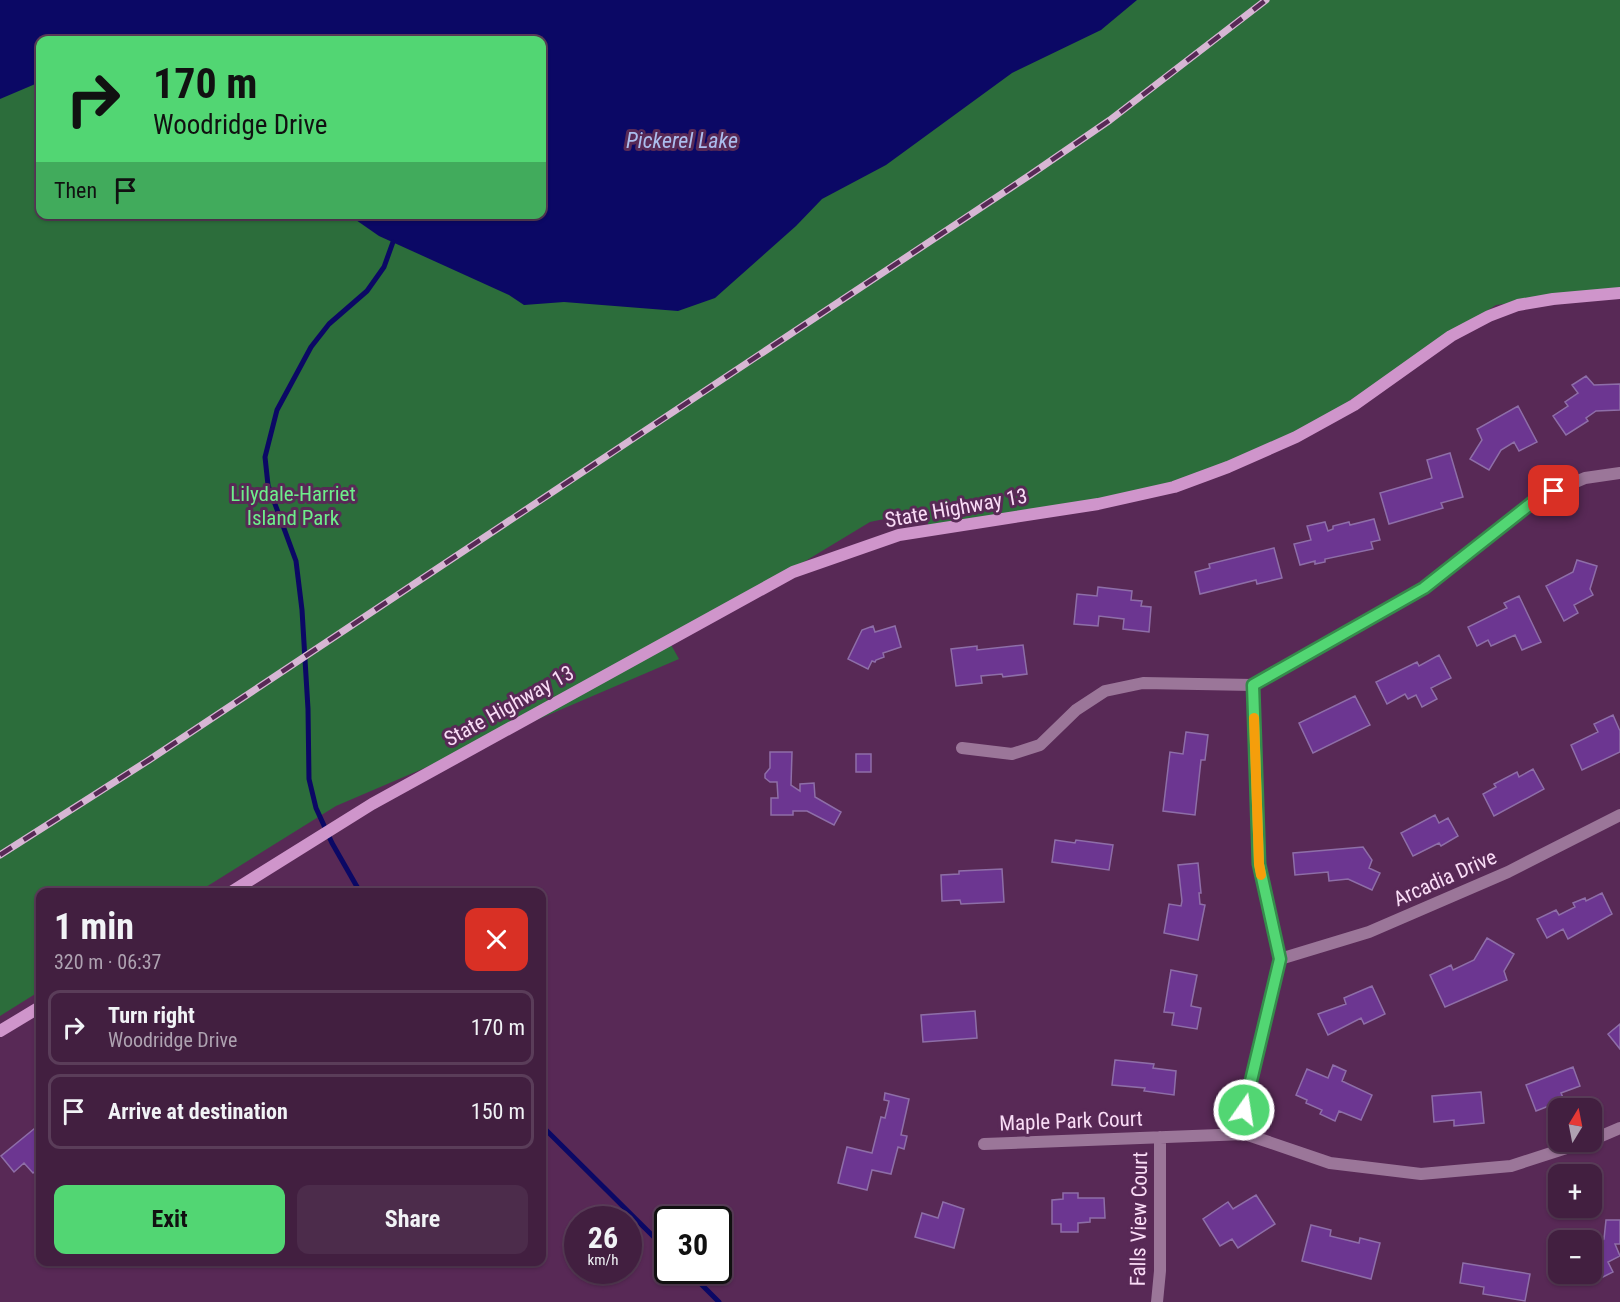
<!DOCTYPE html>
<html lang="en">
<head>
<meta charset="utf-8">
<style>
  :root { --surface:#421f40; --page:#4c2c4b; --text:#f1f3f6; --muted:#aea2b1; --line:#5a3d59; --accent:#52d673 }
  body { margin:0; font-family:"Roboto Condensed",sans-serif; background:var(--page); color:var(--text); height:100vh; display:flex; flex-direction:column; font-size:22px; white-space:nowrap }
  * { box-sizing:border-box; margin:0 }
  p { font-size:20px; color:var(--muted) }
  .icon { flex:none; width:33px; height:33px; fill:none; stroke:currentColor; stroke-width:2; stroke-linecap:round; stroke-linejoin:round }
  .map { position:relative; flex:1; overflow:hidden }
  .panel { position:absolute; left:36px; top:888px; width:510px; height:378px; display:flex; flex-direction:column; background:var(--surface); border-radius:12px; box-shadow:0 2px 4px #0004,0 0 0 2px var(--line) }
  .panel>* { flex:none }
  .banner { position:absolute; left:36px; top:36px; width:510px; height:183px; border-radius:12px; box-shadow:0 2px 4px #0004,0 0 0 2px var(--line); background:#52d673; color:#111; overflow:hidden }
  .needle { width:39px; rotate:10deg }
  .controls { position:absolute; left:1548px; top:1098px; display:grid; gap:12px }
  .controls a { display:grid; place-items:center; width:54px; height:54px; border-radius:12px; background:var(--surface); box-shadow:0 2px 4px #0004,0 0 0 2px var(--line); font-size:30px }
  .speed { position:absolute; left:564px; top:1206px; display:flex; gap:12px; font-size:30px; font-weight:700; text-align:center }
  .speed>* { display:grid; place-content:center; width:78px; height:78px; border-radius:50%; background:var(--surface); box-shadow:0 2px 4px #0004,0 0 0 2px var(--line); line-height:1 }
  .speed small { font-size:15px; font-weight:400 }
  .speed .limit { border:3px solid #111; border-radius:9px; background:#fff; color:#111 }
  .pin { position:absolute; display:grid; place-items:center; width:51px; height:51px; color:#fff; margin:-26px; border-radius:12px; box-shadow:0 3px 9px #0006 }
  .me { position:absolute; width:66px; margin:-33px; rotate:13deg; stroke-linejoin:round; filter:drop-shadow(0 0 4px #0008) }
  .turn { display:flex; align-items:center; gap:21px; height:126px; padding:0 18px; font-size:27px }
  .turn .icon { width:78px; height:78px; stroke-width:2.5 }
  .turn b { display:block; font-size:42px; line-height:51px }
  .then { display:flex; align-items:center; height:57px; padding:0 18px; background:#0003; gap:12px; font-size:22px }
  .round { display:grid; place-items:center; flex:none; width:63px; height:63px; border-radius:12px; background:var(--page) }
  .overview { display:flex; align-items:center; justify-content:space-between; height:102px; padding:0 18px }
  h1 { font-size:36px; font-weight:700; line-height:45px }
  .primary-button { display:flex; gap:12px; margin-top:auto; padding:12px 18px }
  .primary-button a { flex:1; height:69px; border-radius:12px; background:var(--accent); color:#111; font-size:24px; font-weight:700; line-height:69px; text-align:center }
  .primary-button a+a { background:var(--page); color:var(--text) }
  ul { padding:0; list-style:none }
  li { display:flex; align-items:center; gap:18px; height:75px; margin:0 12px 9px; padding:0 6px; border:3px solid var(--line); border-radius:12px }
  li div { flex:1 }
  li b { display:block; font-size:22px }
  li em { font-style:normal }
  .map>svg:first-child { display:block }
</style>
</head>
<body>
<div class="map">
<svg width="1620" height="1302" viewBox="0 0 1620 1302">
  <rect width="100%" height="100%" fill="#582956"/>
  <path fill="#2c6d3b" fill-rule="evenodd" d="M0 0H1620V289L1496 305 1280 446 1112 503 929 536 927 510 870 522 670 643 679 659 336 806 198 892H40V991L0 1016ZM40 40H542V214H40Z"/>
  <path fill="#0b0865" d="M0 0H1137L1101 30 1012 73 886 165 822 199 796 226 715 298 678 311 564 302 524 305 509 295 379 236 356 220 341 215 542 214V40H40V82L0 99Z"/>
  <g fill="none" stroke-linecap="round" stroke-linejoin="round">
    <path stroke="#0b0865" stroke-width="5" d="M360 892 332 843 316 808 309 779 308 709 302 610 296 561 268 485 265 457 277 410 311 347 329 324 367 291 384 267 393 242
      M542 1126 668 1251
      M687 1270 719 1302"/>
  </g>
  <path fill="#6c3691" stroke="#8e6ea8" stroke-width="1.5" d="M1586 376 1594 385 1620 384V410L1596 411 1586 418 1588 421 1566 435 1553 416 1568 406 1565 402 1578 393 1572 385Z
    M1518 406 1537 442 1519 451 1514 442 1501 450 1489 470 1470 459 1482 440 1477 429Z
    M1450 453 1463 497 1441 503 1443 508 1389 524 1380 493 1432 478 1427 460Z
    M1374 519 1380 540 1371 542 1373 549 1325 559V562L1315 564V561L1300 565 1294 544 1311 540 1307 526 1325 522 1328 531 1333 529V526L1349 522 1350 525Z
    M1274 548 1282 578 1257 584 1256 580 1200 594 1195 572 1210 568 1209 564Z
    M1577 560 1597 566 1590 589 1593 595 1574 605 1578 613 1564 621 1546 586 1573 572Z
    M1098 587 1132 591 1131 600 1142 601 1141 606 1151 607 1149 632 1123 629 1124 619 1099 616 1098 626 1074 624 1077 594 1097 596Z
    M1519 596 1541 642 1522 650 1515 635 1491 646 1488 640 1477 646 1468 627 1507 608 1504 603Z
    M873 626 875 632 895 626 901 647 883 653 884 657 876 660 875 662 872 661 868 669 848 659 862 630Z
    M1023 645 1027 674 1003 677 1002 674 981 676 982 683 956 686 951 649 977 646V650Z
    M1439 655 1451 678 1431 688 1437 699 1422 707 1416 695 1408 699 1405 694 1387 704 1376 682 1417 662 1419 666Z
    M1355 696 1370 725 1313 753 1299 723Z
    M1613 715 1620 731V752L1582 770 1571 745 1598 732 1594 724Z
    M1186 732 1208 735 1205 760H1201L1195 815 1163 811 1170 752 1183 754Z
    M770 752H792L791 785 800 791V784L814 783 815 797 841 812 834 825 807 811H793V815H771V798H778L777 782H770L765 778V774L770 768Z
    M856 754H871V772H856Z
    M1533 769 1544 789 1494 816 1483 794 1496 787 1494 784 1517 772 1519 777Z
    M1435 815 1439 823 1448 818 1458 836 1441 846 1439 843 1413 856 1401 833Z
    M1055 840 1075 843 1076 840 1113 845 1109 870 1052 862Z
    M1363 847 1372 860 1369 868 1380 873 1372 890 1348 879 1329 881 1328 872 1295 875 1293 853Z
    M1198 863 1201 893H1199L1200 904 1205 905 1198 940 1164 933 1169 904 1181 906 1182 901 1178 865Z
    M1002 869 1004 902 961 904 960 900 942 901 941 875 959 874V871Z
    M1602 893 1612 914 1568 939 1563 929 1547 938 1537 919 1556 910 1559 915 1575 907 1573 903 1585 898 1586 901Z
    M1487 938 1514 954 1504 971 1507 980 1445 1007 1430 975 1451 965 1453 970 1474 960Z
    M1171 970 1197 975 1191 1006 1201 1008 1197 1029 1172 1025 1174 1013 1164 1012Z
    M1372 986 1385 1014 1364 1024 1361 1018 1328 1035 1318 1014 1346 1004 1344 998Z
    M975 1011 977 1038 923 1042 921 1015Z
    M1620 1024V1049L1608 1034Z
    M1115 1060 1154 1064 1153 1068 1176 1071 1174 1095 1144 1091 1145 1088 1112 1085Z
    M1333 1065 1346 1071 1342 1081 1372 1095 1361 1120 1339 1111 1335 1121 1320 1114 1322 1110 1306 1103 1307 1100 1296 1095 1307 1069 1328 1078Z
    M1573 1067 1580 1086 1561 1093 1564 1100 1536 1111 1526 1085Z
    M1481 1092 1484 1123 1454 1126V1120L1434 1122 1432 1096Z
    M885 1093 909 1099 901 1135 907 1136 904 1149 898 1147 891 1174 872 1170 867 1190 838 1183 847 1147 872 1153 881 1117 885 1118 889 1101 884 1100Z
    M40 1124V1167L33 1173 24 1163 14 1172 1 1156Z
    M1063 1193H1078V1198H1104L1105 1218H1090V1222L1078 1223V1232H1061V1224H1052V1200L1063 1199Z
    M1256 1195 1275 1224 1238 1248 1232 1239 1220 1246 1203 1219 1228 1202 1233 1209Z
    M943 1202 964 1209 954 1248 915 1237 922 1213 938 1218Z
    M1606 1220H1620V1244H1615L1620 1256 1608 1262 1613 1272 1599 1279 1594 1269 1592 1270V1247L1604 1239Z
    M1311 1225 1331 1230 1330 1236 1359 1243 1360 1238 1380 1243 1371 1279 1302 1261Z
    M1463 1263 1530 1274 1525 1301 1483 1294 1484 1287 1460 1283Z
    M1572 1274H1586L1575 1279Z"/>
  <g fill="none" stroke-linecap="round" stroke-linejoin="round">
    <path stroke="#9b7699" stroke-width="12" d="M962 748 1012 754 1040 745 1076 710 1105 691 1143 683 1253 685 1423 588 1538 498 1585 478 1620 473
      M1280 959 1369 932 1508 872 1620 815
      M1245 1134 1239 1132 1280 959 1259 864 1253 685
      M1592 1140 1620 1128
      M984 1144 1245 1134 1330 1163 1421 1174 1511 1166 1585 1142
      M1157 1302 1160 1271V1137"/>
    <path stroke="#cf95cb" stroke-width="12" d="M231 892 372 804 793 572 899 535 1098 504 1174 487 1228 467 1296 437 1354 405 1451 336 1489 316 1518 305 1553 299 1620 293
      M0 1031 40 1007"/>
    <defs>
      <path id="rail" d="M0 855 149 760 1030 175 1110 120 1266 0"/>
    </defs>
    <use href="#rail" stroke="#d7b6d4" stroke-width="7"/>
    <use href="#rail" stroke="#582956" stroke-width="4.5" stroke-dasharray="14" stroke-linecap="butt"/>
  </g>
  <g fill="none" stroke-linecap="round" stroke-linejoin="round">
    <defs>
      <path id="route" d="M1244 1110 1280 959 1259 864 1253 685 1424 588 1538 498 1554 491"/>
    </defs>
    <use href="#route" stroke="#358b4b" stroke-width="15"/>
    <use href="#route" stroke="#52d673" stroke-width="10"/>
    <path stroke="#f59e0b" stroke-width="10" d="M1254 718 1259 864 1261 875"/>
  </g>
  <g text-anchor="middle" stroke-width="6" stroke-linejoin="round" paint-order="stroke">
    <g font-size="21" fill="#6eee8b" stroke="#582956">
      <text x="293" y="501">Lilydale-Harriet<tspan x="293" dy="24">Island Park</tspan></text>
    </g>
    <g font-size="21" fill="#f9dcf6" stroke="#582956">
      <text transform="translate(956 508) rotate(-10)" y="7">State Highway 13</text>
      <text transform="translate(509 706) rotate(-29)" y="7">State Highway 13</text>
      <text transform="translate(1445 878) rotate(-24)" y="7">Arcadia Drive</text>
      <text transform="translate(1071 1121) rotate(-2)" y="7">Maple Park Court</text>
      <text transform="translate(1139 1219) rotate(-89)" y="7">Falls View Court</text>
    </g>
    <g font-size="22" font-style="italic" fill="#abbded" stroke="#582956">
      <text x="682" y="148">Pickerel Lake</text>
    </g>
  </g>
</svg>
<div class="controls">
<a><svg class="needle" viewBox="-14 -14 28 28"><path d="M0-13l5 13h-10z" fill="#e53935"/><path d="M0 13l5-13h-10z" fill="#aea2b1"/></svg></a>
<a>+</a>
<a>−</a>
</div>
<div class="speed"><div>26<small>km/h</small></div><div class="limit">30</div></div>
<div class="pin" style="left:1554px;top:491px;background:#d93025"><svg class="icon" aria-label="arrive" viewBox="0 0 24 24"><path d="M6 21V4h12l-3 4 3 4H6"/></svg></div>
<svg class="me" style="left:1244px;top:1110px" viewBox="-20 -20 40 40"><circle r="17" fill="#52d673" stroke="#fff" stroke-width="3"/><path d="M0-11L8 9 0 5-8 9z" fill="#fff"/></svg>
<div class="banner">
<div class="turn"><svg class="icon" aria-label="right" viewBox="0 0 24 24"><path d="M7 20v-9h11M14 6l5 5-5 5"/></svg><div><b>170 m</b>Woodridge Drive</div></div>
<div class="then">Then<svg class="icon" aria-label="arrive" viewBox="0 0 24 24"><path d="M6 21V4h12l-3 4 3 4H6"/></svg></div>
</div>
<section class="panel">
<div class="overview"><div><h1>1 min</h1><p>320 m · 06:37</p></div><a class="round" style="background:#d93025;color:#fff"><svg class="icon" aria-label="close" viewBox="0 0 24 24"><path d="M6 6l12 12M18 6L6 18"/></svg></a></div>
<ul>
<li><svg class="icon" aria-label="right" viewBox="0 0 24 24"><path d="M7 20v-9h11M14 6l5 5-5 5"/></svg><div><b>Turn right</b><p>Woodridge Drive</p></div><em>170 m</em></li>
<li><svg class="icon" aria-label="arrive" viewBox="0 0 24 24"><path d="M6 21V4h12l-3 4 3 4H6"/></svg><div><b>Arrive at destination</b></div><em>150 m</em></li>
</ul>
<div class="primary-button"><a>Exit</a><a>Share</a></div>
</section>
</div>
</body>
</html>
